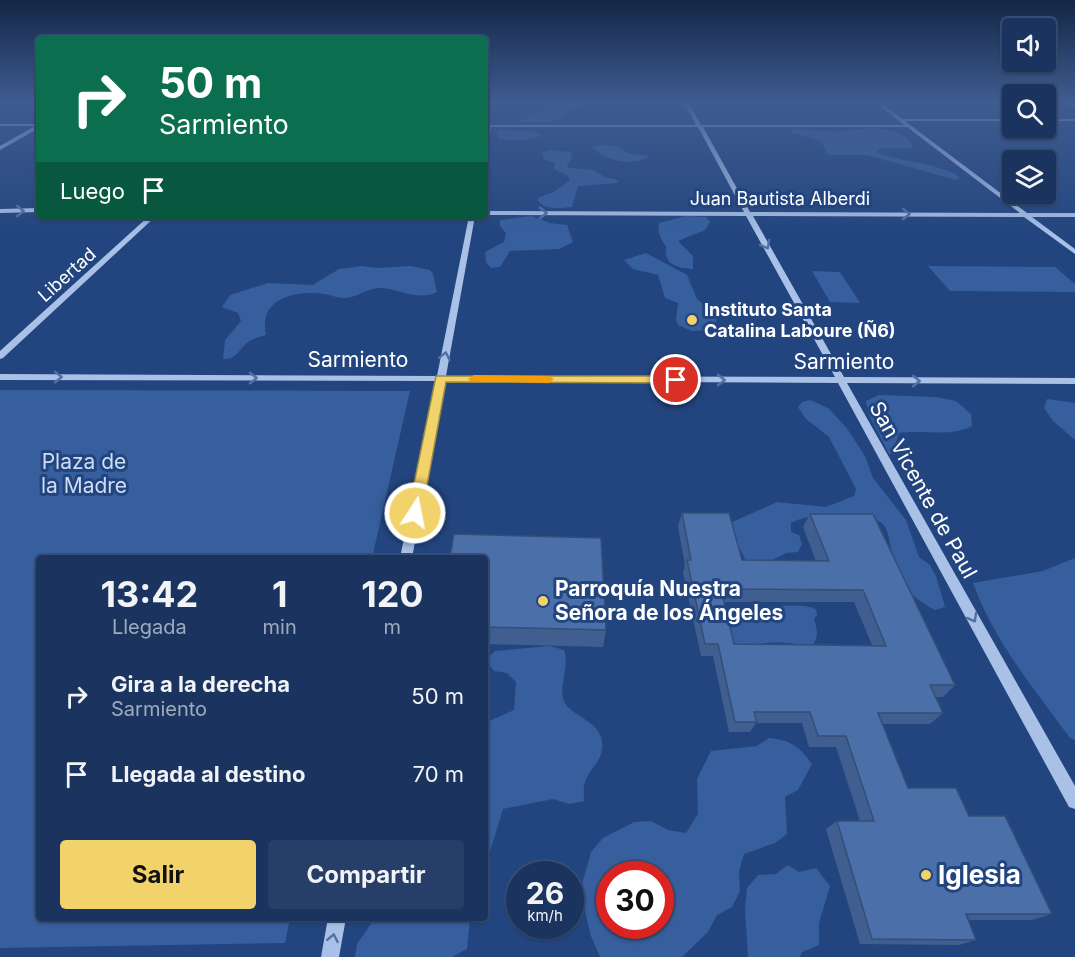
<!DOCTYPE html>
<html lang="es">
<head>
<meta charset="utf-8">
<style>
  :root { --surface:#1a345f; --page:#273f68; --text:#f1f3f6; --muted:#9faabd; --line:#384f74; --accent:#f2d36b }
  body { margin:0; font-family:Inter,sans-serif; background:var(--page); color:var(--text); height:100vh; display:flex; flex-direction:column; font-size:22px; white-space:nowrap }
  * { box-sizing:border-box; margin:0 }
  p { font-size:20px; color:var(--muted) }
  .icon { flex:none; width:33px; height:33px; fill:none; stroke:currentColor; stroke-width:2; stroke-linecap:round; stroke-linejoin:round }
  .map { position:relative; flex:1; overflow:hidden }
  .sheet { position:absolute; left:36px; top:555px; width:452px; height:366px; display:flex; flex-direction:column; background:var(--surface); border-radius:6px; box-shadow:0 2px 4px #0004,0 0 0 2px var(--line) }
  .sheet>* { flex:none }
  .top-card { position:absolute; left:36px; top:36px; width:452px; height:183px; border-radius:6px; box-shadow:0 2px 4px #0004,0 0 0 2px var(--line); background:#0b6e4f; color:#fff; overflow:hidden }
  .fabs { position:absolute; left:1002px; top:18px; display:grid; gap:12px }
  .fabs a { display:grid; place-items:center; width:54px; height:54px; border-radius:6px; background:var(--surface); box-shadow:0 2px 4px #0004,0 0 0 2px var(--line); font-size:30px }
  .speed { position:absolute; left:506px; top:861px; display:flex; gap:12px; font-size:30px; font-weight:700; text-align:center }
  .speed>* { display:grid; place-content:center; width:78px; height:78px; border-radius:50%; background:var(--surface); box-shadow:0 2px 4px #0004,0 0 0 2px var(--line); line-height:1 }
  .speed small { font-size:15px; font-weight:400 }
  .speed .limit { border:9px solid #d22; background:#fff; color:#111 }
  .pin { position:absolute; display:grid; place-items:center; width:51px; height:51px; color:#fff; margin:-26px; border:3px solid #fff; border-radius:50%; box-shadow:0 2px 6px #0007 }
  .me { position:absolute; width:66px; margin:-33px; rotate:11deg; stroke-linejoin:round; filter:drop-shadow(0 0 4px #0008) }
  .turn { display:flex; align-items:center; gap:21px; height:126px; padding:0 24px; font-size:27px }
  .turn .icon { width:78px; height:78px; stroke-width:2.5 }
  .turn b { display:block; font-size:42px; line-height:51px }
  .then { display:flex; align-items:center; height:57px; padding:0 24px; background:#0003; gap:12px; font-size:22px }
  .eta { display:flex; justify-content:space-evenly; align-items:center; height:102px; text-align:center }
  .eta b { font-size:36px; font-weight:700; line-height:42px }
  .action { display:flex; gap:12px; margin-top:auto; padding:12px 24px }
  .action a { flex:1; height:69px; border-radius:6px; background:var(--accent); color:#111; font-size:24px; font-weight:700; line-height:69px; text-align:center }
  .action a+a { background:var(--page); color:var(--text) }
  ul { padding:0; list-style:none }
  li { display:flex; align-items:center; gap:18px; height:78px; padding:0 24px }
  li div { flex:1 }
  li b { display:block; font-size:22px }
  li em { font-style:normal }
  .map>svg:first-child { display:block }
</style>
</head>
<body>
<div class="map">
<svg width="1075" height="957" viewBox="0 0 1075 957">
  <rect width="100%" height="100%" fill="#23457f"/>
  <path fill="#375e9d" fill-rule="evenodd" d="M571 102H616C600 105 566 103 561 118L548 122H520C533 110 556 111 571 102Z
    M793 129C808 129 822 132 837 131 860 130 898 121 913 145L911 148H882L877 151 880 154C907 163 935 162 960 177L956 180 867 155H828L821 141 790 132Z
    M503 130 532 131 542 136 521 140 498 139 497 132Z
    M599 145 619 146 627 153 650 156C631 168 606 160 591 147Z
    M548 150 570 152 572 159 567 165 568 168 594 170 605 177 618 180 617 183 578 186 572 207C560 208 542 211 537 198L554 192 570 180 568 176 554 169 555 163 544 159 542 153Z
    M531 216 550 223 567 225 573 242 559 249 510 251 500 267 491 268 486 262 485 252 504 242 506 233 500 226V220Z
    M686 216 706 217 710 222 705 230 678 241 693 256V269C683 269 667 266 666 254 665 248 668 249 665 245 660 237 657 231 659 223Z
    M646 253 687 275 697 299 716 314V322L709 330 692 331 678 325 676 320 678 303 665 298 658 275 633 269 624 260Z
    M362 266 376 268 410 266 430 270 433 274 437 292C420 301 400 290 383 288 370 287 359 296 347 298 339 299 332 295 325 294 295 290 258 298 266 335 260 337 252 338 247 343 237 351 238 359 223 359L225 340 241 321 238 313 222 307 230 295 268 283 313 285 339 269Z
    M928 266 1055 267 1075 284V292L950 291Z
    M812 271 840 272 860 303 830 302Z
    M0 390 410 391 372 558H39V918H290L285 943 0 948Z
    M879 395 936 397 956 401 971 414 972 426C949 438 924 429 899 433L895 445 902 455 889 454 869 415 866 401Z
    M1047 399 1075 403V440L1053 421 1044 408Z
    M810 400 828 408 846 427 865 456 873 478 906 520 919 557 930 565 936 576 945 607 935 610C921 603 900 588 896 571 883 523 898 516 836 517 821 517 805 515 791 523V532L799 535 802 544 798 552 787 553 768 562 746 561 732 533 730 523 777 502 826 507 854 496 856 489 829 437 806 419 798 407 802 402Z
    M1075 558V740L1070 738C1034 689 994 641 973 583L1043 571Z
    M746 606C768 610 796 601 816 609L817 615 814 619C817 628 819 637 813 645 793 645 766 637 751 649L740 647 729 642 726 614 733 608Z
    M550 646 564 650C570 668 558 686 564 701 570 718 610 721 601 754 598 764 588 772 585 782 583 787 584 795 584 801L569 804 553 799 503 809 485 868V723L514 710 516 682 507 673 494 671 485 661 495 651Z
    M769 738C791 740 800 747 812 764L798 790 785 797 787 834 775 843 744 854 739 871 740 891 732 907 717 915 708 932 682 957H600L591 936 580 891 591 852 603 838 634 822 651 821 668 830 686 833 698 814 697 779 711 751 757 746ZM609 874H660V926H609Z
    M788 865 799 872 816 868 830 886 819 923V945L802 952 800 957H748L745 909 747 888 758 875 776 874Z
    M375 918H470L467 949 452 957H355L357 944Z"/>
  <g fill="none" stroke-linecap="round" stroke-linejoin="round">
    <path fill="#a9c1e7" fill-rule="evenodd" d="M684 102H688L701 125H904L875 102H880L902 119H1012V121H905L1027 213H1075V217H1032L1075 249V254L1024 217 753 216 844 377 1075 378V384L847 383 1075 786V809L1069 807 838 383 445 381 412 558H400L436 381 0 380V374L437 376 469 216H475L446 376 835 377 746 216 484 215V211L744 212 698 127H491L487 150 484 151 486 127H484V125H696ZM703 127H907L1020 213 750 212Z
      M1064 102H1070L1075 105V108Z
      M1046 119H1075V121H1046Z
      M0 124H39V128L0 150V146L35 126H0Z
      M39 208V212L0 213V209Z
      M149 216H156L3 358 0 359V351Z
      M328 918H346L339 957H321Z"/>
  </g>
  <path fill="#405f90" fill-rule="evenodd" d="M682 513 742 560 816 561 803 527 810 514 955 685 943 697H935L943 713 930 724H883L908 788 969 816 1052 914 1032 920H968L976 940 959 945 860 944 826 829 837 821H860L836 747H809L802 723H756L750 732H729L713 656H701L683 573 685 565 678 526ZM724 602H854L872 645 734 644Z
    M484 558 606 630 603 647 484 644Z"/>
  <path fill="#4b6fa8" stroke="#344e76" stroke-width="1.5" fill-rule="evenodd" d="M682 513H729L742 560 829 561 810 514H873L955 685H930L943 713H878L908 788H956L969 816H1005L1052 914H966L976 940 872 939 837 821H874L846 736H818L810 712H754L757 722H735L718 644H705L687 560H691ZM721 589 863 590 886 646 734 644Z
    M454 534 601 538 606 630 484 627V558H450Z"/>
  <defs><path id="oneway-chevron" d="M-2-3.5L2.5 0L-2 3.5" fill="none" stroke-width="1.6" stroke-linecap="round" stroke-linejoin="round" transform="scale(1.5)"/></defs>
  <g stroke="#5270a3">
    <use href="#oneway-chevron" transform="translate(20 211)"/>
    <use href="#oneway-chevron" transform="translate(543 213)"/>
    <use href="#oneway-chevron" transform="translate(906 214)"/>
    <use href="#oneway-chevron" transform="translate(766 245) rotate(61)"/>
    <use href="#oneway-chevron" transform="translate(445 356) rotate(-79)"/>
    <use href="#oneway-chevron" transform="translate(58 377)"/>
    <use href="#oneway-chevron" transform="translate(253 378)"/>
    <use href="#oneway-chevron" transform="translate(721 380)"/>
    <use href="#oneway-chevron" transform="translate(916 381)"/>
    <use href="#oneway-chevron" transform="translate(973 618) rotate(61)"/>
    <use href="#oneway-chevron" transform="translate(333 938) rotate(-79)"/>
  </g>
  <linearGradient id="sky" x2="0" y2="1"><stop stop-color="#132646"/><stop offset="0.43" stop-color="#3f5c90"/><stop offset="1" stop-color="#3f5c90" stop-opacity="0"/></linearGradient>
  <rect width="1075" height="236" fill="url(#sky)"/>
  <path fill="#f2d36b" stroke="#9d8946" stroke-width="1.5" d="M436 376H676L682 380 676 383 446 382 422 513 415 519 408 513Z"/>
  <path fill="#f59e0b" d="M474 375 549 376 554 379 549 383 470 381 468 379Z"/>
  <g fill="#f2d36b" stroke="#23457f" stroke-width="2">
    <circle cx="692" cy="320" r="6"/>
    <circle cx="543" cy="601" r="6"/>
    <circle cx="926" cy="875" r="6"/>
  </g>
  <g text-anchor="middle" stroke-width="6" stroke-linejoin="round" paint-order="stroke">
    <g font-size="18" fill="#fff" stroke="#23457f">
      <text x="780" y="205">Juan Bautista Alberdi</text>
      <text transform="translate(67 275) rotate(-42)" y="6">Libertad</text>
    </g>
    <g font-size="18" font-weight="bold" fill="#fff" stroke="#23457f" text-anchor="start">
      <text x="704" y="316">Instituto Santa<tspan x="704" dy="21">Catalina Laboure (Ñ6)</tspan></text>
    </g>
    <g font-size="21" fill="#fff" stroke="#23457f">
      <text x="358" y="367">Sarmiento</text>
      <text x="844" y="369">Sarmiento</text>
      <text transform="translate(923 490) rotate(61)" y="7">San Vicente de Paul</text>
    </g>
    <g font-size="21" fill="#ccdcf5" stroke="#23457f">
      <text x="84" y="469">Plaza de<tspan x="84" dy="24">la Madre</tspan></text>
    </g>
    <g font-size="21" font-weight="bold" fill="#fff" stroke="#23457f" text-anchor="start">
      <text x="555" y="596">Parroquía Nuestra<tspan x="555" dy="24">Señora de los Ángeles</tspan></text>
    </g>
    <g font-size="26" font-weight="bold" fill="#fff" stroke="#23457f" text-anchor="start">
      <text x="938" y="884">Iglesia</text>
    </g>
  </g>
</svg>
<div class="fabs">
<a><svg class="icon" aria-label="sound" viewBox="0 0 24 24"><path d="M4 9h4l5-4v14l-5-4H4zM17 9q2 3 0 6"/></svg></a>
<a><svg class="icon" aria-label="search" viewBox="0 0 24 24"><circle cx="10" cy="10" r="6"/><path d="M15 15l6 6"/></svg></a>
<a><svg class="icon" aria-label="layers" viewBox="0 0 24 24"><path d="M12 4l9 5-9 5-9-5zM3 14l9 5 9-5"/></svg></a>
</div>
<div class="speed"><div>26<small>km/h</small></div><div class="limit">30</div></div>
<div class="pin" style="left:676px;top:380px;background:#d93025"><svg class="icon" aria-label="arrive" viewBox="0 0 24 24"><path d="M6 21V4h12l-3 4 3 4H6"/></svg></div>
<svg class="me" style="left:415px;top:513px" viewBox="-20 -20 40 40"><circle r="17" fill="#f2d36b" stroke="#fff" stroke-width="3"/><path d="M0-11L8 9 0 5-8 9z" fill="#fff"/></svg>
<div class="top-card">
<div class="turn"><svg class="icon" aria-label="right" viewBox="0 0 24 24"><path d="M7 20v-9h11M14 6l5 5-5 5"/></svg><div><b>50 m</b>Sarmiento</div></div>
<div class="then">Luego<svg class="icon" aria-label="arrive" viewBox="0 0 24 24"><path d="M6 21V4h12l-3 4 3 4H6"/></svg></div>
</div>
<section class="sheet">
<div class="eta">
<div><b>13:42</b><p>Llegada</p></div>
<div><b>1</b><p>min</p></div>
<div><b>120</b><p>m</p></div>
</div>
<ul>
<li><svg class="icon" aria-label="right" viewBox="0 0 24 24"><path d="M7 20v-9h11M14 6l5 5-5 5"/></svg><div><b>Gira a la derecha</b><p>Sarmiento</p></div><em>50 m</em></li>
<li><svg class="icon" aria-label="arrive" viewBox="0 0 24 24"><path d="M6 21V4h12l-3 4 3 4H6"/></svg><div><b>Llegada al destino</b></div><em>70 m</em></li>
</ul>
<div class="action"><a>Salir</a><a>Compartir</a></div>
</section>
</div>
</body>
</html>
